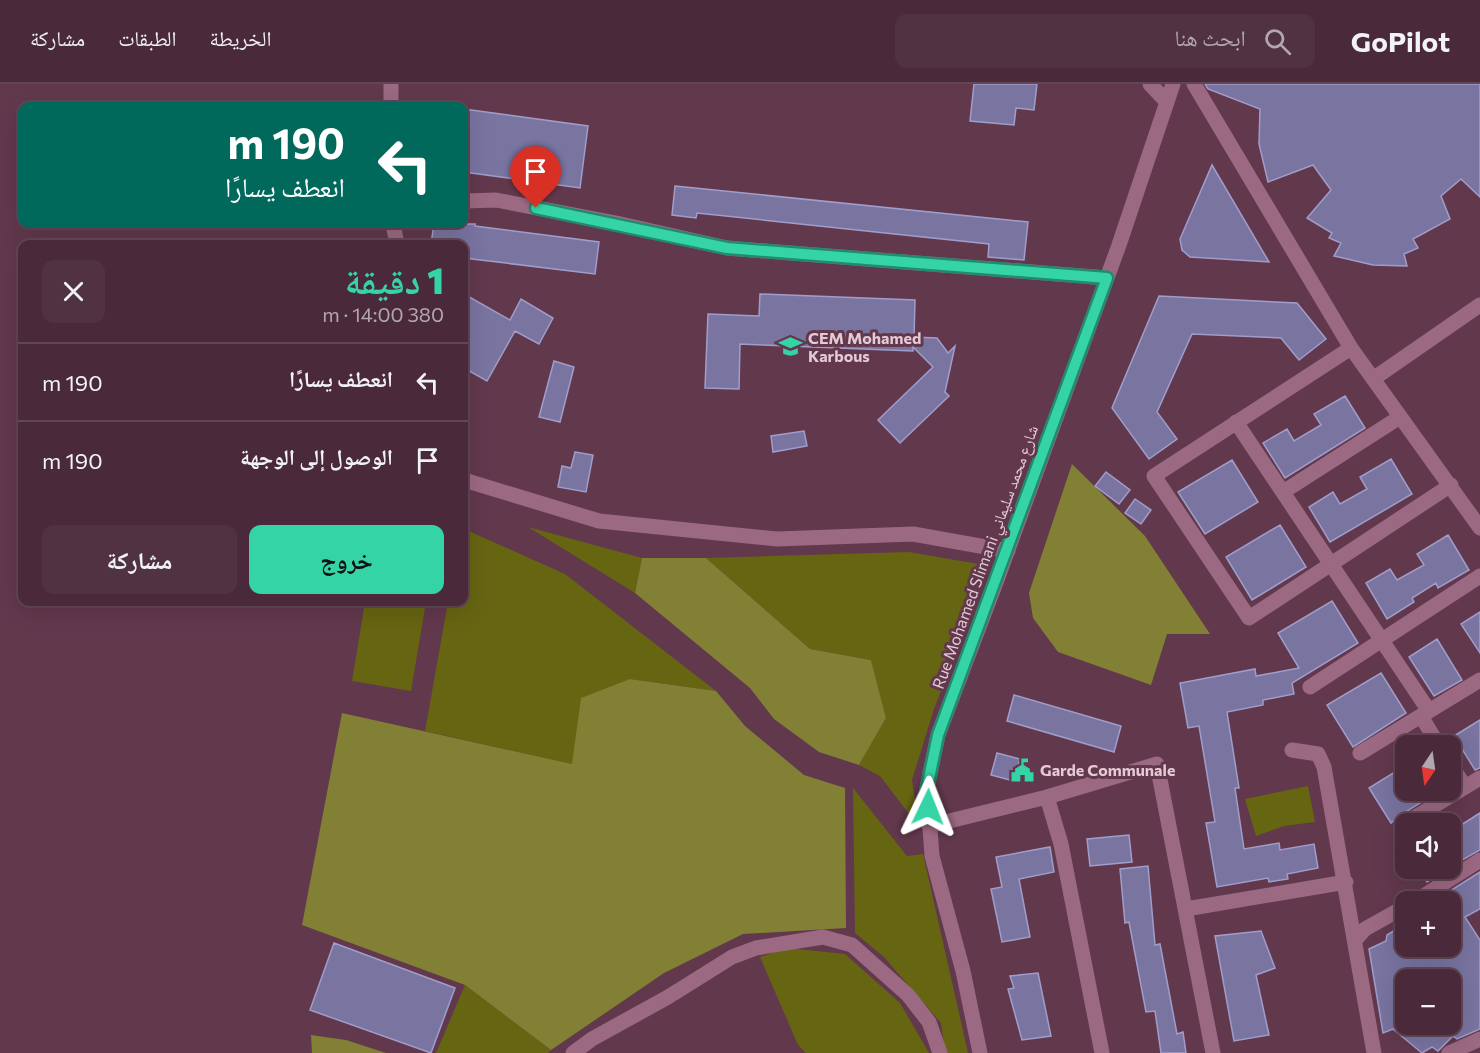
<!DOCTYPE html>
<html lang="ar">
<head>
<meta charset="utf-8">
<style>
  :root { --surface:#4a2a3a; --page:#513242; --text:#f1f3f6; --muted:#b2a7af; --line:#614654; --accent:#35d4a7 }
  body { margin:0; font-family:Commissioner,"Noto Naskh Arabic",sans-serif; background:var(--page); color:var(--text); direction:rtl; height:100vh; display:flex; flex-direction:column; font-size:22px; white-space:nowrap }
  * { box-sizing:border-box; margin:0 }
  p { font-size:20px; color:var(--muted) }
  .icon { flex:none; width:33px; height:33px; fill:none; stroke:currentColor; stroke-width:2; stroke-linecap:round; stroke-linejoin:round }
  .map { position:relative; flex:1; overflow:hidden; direction:ltr }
  .drawer { position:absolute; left:18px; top:156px; width:450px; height:366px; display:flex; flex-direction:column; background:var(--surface); border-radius:12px; box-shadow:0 6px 24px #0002,0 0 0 2px var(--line); direction:rtl }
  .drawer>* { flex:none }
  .guide { position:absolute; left:18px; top:18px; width:450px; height:126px; border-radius:12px; box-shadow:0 6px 24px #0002,0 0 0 2px var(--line); direction:rtl; background:#00695c; color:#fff; overflow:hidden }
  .needle { width:39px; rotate:193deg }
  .buttons { position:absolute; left:1395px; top:651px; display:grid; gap:12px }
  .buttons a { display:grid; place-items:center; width:66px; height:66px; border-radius:12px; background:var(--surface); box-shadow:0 6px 24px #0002,0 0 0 2px var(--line); font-size:30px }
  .pin { position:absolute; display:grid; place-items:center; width:51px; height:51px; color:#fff; margin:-62px -26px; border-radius:50% 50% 50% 0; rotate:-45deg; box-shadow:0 0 6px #0007 }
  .pin .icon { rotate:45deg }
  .me { position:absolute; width:66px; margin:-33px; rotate:2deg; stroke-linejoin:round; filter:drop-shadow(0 0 4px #0008) }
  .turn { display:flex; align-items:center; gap:21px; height:126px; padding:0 24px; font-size:27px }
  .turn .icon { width:78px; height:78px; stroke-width:2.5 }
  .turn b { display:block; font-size:42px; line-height:51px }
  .round { display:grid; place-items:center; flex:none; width:63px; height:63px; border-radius:12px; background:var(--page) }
  .head { display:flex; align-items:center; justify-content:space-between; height:102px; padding:0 24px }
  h1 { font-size:36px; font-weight:800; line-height:45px; color:var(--accent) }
  .primary-button { display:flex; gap:12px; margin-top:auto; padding:12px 24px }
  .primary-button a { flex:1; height:69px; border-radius:12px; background:var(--accent); color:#111; font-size:24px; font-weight:800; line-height:69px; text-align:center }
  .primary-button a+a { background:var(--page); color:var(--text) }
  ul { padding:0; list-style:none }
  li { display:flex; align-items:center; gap:18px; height:78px; padding:0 24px; border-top:2px solid var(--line) }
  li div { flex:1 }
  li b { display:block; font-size:22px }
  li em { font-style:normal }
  header { display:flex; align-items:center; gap:36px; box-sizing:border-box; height:84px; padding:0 30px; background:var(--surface); border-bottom:2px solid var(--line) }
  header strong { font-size:28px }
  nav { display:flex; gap:33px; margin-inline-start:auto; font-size:21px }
  .search { width:420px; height:54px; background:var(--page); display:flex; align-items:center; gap:15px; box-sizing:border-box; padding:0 21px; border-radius:12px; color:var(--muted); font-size:22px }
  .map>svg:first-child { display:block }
</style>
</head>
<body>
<header>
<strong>GoPilot</strong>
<div class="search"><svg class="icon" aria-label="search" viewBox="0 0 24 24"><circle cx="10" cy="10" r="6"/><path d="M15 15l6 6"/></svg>ابحث هنا</div>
<nav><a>الخريطة</a><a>الطبقات</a><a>مشاركة</a></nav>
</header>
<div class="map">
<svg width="1480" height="969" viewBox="0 0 1480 969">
  <rect width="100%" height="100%" fill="#62384d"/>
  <path fill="#666512" d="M528 443 642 474 635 509Z
    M464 445 565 490 716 607 630 595 572 680 425 647 448 518H464Z
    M909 468 990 482 934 625 912 696 919 743 880 692 859 681 886 634 871 576 810 565 706 474Z
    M365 518H426L411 607 352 597Z
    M1308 702 1315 738 1284 742 1256 752 1245 715Z
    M853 704 907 772 923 770 968 969H945L941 939 884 873 855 849Z
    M788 864 845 870 900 919 929 969H806L798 961 760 873Z
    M465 901 551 966 548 969H436Z"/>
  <path fill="#818035" d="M1072 380 1145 452 1210 550H1167L1151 601 1058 568 1033 534 1029 509Z
    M642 474H706L810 565 871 576 886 634 859 681 819 668 774 635 750 604 635 509Z
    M630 595 716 607 745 642 804 691 845 704 846 844 743 850 664 889 551 966 465 901 302 841 342 629 572 680 581 614Z
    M311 951 346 956 386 969H312Z"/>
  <path fill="#7974a0" stroke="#a19dcb" stroke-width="1.5" fill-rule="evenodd" d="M974 0H1037L1034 26 1016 24 1014 41 970 37Z
    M1205 0H1480V113L1461 95 1441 112 1450 135 1413 155 1418 164 1404 170 1407 182 1373 181 1334 172 1341 159 1329 154 1332 149 1307 134 1331 106 1313 81 1268 98 1259 60 1260 25 1208 5Z
    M464 25 588 42 580 104 464 88Z
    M1212 81 1269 178 1190 173 1182 166 1180 155Z
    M675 102 1028 138 1024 176 988 173 989 160 697 129 696 134 672 131Z
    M434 140H475V142L599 158 595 190 464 174V160H431Z
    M464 210 510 236 521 215 553 234 539 260 515 247 487 297 464 284Z
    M760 210 915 216 914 253 937 254 948 269 955 262 945 308 949 312 900 359 878 336 933 283 913 263V267L740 260 739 305 705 304 708 230 759 232Z
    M1159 212 1297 219 1326 255 1299 276 1281 254 1192 250 1157 328 1177 355 1149 375 1112 324Z
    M554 277 574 283 560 338 539 333Z
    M1345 312 1365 344 1285 394 1263 359 1287 345 1294 357 1321 341 1314 330Z
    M804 347 807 362 773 368 771 352Z
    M575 368 593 371 586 408 558 403 562 382 571 384Z
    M1391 375 1412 410 1330 458 1309 423 1333 408 1340 420 1367 405 1360 393Z
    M1232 376 1258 418 1205 450 1178 408Z
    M1106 388 1130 406 1119 420 1095 402Z
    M1135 415 1151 426 1141 440 1125 429Z
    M1280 441 1306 483 1252 516 1226 473Z
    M1448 451 1469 486 1438 504 1436 499 1412 514 1414 518 1387 535 1366 499 1390 485 1397 496 1424 481 1417 470Z
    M1332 517 1358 559 1292 599 1294 610 1263 616V621L1227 628 1239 704H1235L1244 765 1279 759 1280 766 1314 760 1318 784 1287 790 1288 795 1269 798 1268 794 1217 803 1206 739 1215 738 1199 642 1188 644 1180 599 1255 585 1256 592 1299 584 1278 549Z
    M1480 528V569L1461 540Z
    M1437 555 1462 596 1434 612 1409 573Z
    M1381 589 1406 629 1353 663 1327 621Z
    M1014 611 1121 642 1114 668 1007 637Z
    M1480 636V684L1475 686 1454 652Z
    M997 669 1020 675 1014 697 991 691Z
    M1406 681V706H1441L1399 732 1391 739 1369 704Z
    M1480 729V766L1450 783V748Z
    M1129 751 1132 778 1090 782 1087 755Z
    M1050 763 1054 788 1019 795 1030 853 1002 858 991 805 1002 803 996 773Z
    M1148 782 1155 861 1160 860 1177 950 1183 948 1186 969H1161L1155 927 1146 928 1129 838 1125 839 1120 785Z
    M1419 784H1448L1427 798Z
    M1480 788V825L1465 833 1480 856V945L1457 955 1453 952 1438 967 1432 963 1422 969 1393 945 1383 949 1369 865 1386 857 1387 851 1406 839V862H1450V818H1438L1437 815ZM1406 896H1450V940H1406Z
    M1261 847 1275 884 1256 891 1269 951 1234 957 1215 852Z
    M334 859 455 904 431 969 310 926Z
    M1038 889 1051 952 1022 956 1008 905 1014 904 1010 892Z"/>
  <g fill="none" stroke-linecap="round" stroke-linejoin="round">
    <path stroke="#9c6982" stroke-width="15" d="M1150 0 1166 17
      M1194 0 1351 264 1480 444
      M391 22V0
      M464 117 496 116 616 139 727 164 1107 194
      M393 140 397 160
      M1351 264 1154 392 1249 534 1451 401
      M1373 295 1480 221
      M1236 338 1429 627
      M464 396 599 437 777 455 913 450 1008 467
      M1283 408 1400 333
      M1310 603 1480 492
      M1421 632 1439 662
      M1292 666 1318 670 1324 683 1374 969
      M1360 669 1480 596
      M1450 679 1465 703
      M1047 713 1061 760 1102 969
      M1404 740 1480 694
      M929 742 1047 713 1157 680 1213 969
      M1414 818 1480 776
      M1186 825 1346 798
      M1356 855 1365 845 1406 822
      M573 969 592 955 668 913 732 873 756 864 823 853 852 861 908 911 929 938 940 969
      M980 969 963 887 932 772 927 704 938 651 998 493 1119 161 1173 0
      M1449 969 1480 955"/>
  </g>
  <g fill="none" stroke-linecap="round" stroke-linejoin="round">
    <defs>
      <path id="route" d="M536 124 727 164 1107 194 938 651 927 704 928 723"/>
    </defs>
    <use href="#route" stroke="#228a6d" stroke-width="15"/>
    <use href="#route" stroke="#35d4a7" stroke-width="10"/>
  </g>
  <defs>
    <symbol id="school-bare" viewBox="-9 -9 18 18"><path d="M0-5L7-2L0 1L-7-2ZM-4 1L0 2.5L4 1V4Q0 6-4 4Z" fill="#35d4a7" stroke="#62384d" stroke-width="2.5" paint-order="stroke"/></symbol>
    <symbol id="civic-bare" viewBox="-9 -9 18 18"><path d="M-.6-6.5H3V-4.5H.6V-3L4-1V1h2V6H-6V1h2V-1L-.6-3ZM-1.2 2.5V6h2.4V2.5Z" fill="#35d4a7" stroke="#62384d" stroke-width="2.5" paint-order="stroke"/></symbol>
  </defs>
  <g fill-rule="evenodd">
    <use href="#school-bare" x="774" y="246" width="33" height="33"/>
    <use href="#civic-bare" x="1006" y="670" width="33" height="33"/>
  </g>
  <g text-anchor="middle" stroke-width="6" stroke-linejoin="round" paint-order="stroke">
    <g font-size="16" font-weight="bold" fill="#e5cad6" stroke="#62384d" text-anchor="start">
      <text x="808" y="260">CEM Mohamed<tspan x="808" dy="18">Karbous</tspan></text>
      <text x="1040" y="692">Garde Communale</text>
    </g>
    <g font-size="16" fill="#e5cad6" stroke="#62384d">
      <text transform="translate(985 473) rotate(-70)" y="6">Rue Mohamed Slimani شارع محمد سليماني</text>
    </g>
  </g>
</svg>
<div class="buttons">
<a><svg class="needle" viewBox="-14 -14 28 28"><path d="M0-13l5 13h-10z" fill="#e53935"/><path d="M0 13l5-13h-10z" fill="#b2a7af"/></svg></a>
<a><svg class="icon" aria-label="sound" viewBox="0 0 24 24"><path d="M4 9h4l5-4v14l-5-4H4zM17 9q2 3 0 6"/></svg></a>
<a>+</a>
<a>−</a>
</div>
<div class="pin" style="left:536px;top:124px;background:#d93025"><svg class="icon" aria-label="arrive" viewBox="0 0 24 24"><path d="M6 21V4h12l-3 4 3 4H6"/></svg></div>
<svg class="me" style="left:928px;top:723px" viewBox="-20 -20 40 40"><path d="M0-17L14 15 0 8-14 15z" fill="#35d4a7" stroke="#fff" stroke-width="4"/></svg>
<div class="guide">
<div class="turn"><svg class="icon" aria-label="left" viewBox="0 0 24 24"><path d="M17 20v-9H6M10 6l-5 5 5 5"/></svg><div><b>190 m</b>انعطف يسارًا</div></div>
</div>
<section class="drawer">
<div class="head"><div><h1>1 دقيقة</h1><p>380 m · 14:00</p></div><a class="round"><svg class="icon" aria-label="close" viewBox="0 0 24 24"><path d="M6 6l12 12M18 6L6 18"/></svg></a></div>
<ul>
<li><svg class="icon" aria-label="left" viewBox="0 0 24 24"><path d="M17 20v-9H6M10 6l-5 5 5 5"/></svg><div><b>انعطف يسارًا</b></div><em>190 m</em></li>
<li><svg class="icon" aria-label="arrive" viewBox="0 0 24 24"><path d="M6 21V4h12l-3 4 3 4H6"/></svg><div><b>الوصول إلى الوجهة</b></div><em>190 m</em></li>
</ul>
<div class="primary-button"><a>خروج</a><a>مشاركة</a></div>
</section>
</div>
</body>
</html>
